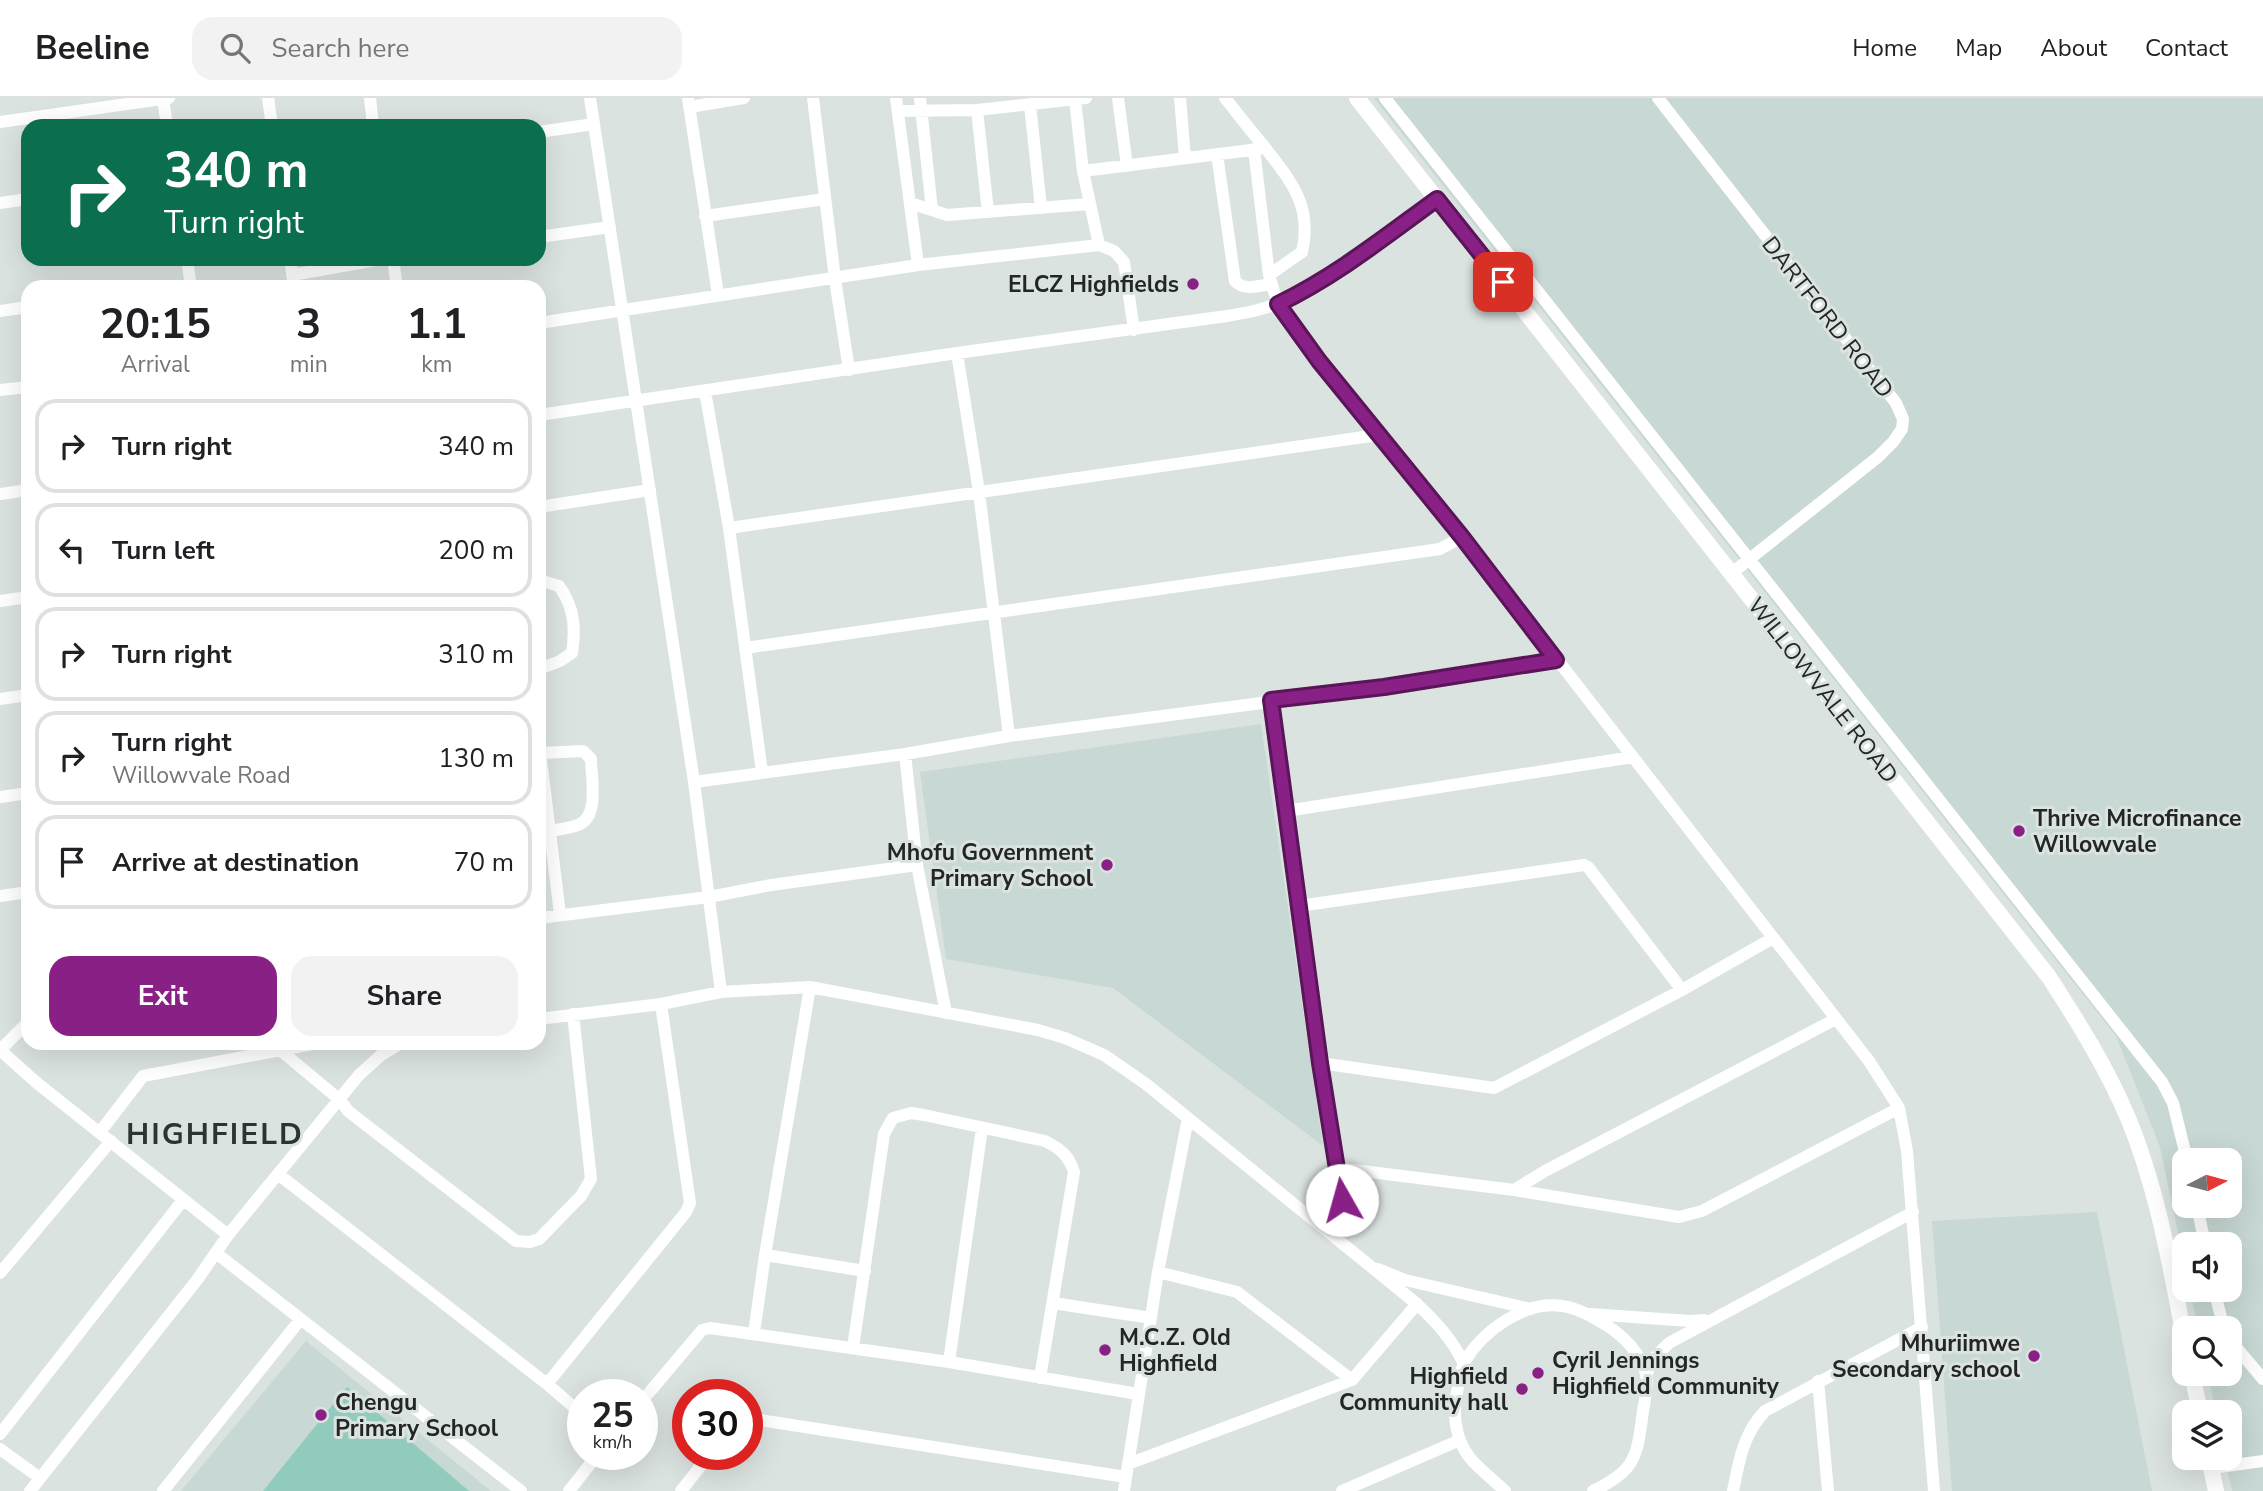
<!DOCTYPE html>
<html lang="en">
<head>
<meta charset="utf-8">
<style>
  :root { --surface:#fff; --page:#f2f2f2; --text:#202124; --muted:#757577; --line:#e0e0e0; --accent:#892086 }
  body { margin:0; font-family:"Nunito Sans",sans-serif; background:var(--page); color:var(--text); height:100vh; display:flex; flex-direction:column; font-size:26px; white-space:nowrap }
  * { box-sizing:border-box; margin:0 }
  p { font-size:23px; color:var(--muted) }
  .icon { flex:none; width:38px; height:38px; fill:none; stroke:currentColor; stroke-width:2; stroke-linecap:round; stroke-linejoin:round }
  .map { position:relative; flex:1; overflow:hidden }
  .drawer { position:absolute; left:21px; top:182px; width:525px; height:770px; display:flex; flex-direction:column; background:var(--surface); border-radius:21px; box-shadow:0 7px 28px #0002 }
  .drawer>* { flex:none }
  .guide { position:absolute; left:21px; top:21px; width:525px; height:147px; border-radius:21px; box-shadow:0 7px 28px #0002; background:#0b6e4f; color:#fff; overflow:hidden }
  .needle { width:46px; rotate:84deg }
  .fabs { position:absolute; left:2172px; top:1050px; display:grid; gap:14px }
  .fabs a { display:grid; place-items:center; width:70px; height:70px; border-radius:14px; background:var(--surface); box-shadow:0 7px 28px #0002; font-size:35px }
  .speed { position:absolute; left:567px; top:1281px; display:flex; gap:14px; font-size:35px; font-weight:700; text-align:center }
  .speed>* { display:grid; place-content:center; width:91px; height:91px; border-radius:50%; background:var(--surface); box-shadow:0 7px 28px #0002; line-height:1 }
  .speed small { font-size:18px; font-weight:400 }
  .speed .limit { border:10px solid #d22; background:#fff; color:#111 }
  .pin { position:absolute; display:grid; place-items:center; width:60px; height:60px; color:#fff; margin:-30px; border-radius:14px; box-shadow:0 4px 10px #0006 }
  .me { position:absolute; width:77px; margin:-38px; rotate:353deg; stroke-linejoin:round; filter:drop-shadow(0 0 5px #0008) }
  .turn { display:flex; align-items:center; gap:24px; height:147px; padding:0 28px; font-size:32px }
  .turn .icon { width:91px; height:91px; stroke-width:2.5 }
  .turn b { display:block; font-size:49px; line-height:60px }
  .eta { display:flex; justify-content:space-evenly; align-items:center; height:119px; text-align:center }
  .eta b { font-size:42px; font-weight:700; line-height:49px }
  .primary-button { display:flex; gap:14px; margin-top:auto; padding:14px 28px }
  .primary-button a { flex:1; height:80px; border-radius:21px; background:var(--accent); color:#fff; font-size:28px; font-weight:700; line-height:80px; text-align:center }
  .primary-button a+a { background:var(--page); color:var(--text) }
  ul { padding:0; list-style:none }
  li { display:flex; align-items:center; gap:21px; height:94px; margin:0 14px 10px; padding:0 14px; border:4px solid var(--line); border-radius:21px }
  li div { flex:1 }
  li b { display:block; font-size:26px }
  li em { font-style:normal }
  header { display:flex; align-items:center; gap:42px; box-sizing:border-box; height:98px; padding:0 35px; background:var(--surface); border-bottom:2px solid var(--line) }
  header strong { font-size:33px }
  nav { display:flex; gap:38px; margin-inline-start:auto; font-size:24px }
  .search { width:490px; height:63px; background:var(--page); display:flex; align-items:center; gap:18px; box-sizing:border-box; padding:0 24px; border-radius:21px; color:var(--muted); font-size:26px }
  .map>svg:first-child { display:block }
</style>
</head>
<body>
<header>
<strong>Beeline</strong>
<div class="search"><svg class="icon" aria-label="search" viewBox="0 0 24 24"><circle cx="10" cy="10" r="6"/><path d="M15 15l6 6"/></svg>Search here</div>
<nav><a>Home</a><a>Map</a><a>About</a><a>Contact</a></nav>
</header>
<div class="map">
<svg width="2263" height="1393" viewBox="0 0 2263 1393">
  <rect width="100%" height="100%" fill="#dbe3e1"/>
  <path fill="#c8d8d4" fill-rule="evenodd" d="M1374 0H2263V1393H2232L2225 1360H2230V1314H2216L2208 1276H2230V1230H2198L2190 1192H2230V1146H2184V1163L2160 1049 2116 938ZM2184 1062H2230V1108H2184Z
    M1261 626 1323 1048 1113 890 946 861 920 674Z
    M2097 1114 2152 1393H1952L1932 1123Z
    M306 1243 491 1393H181Z"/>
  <path fill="#90cbbe" d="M347 1289 469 1393H263Z"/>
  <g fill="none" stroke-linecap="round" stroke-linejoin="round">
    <path stroke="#fff" stroke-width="12" d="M268 0 272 28
      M370 0 373 28
      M590 0 694 684 721 894
      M688 0 718 197
      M813 0 835 181 849 272
      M896 0 918 167
      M920 0 932 112
      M1118 0 1127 68
      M1180 0 1185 60
      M1225 0C1238 16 1250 32 1263 47 1290 82 1313 107 1302 154L1269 177
      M1385 0 2162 984 2173 1005 2187 1062
      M1658 0 1896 305 1903 321 1902 331 1893 344 1878 359 1732 475
      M163 1 167 28
      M1075 2 1083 73 1099 147
      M1030 7 1041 110
      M689 9 744 0
      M977 12 988 114
      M898 13 977 12 1086 0
      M0 24 169 0
      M539 34 594 26
      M1254 51 1269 177 1278 206 1319 263 1462 439 1869 963 1899 1010 1907 1053 1934 1393
      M1217 56 1235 183C1244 193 1258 188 1270 186
      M1083 73 1259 51
      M0 105 28 101
      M910 105 947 117 1089 106
      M705 118 825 101
      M539 139 610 129
      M187 161 191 189
      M290 161 294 189
      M393 161 397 189
      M292 177 382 161
      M0 213 28 209
      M539 225 918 167 1099 147 1114 153 1124 164 1134 232
      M957 255 979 394 1009 638
      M0 292 28 289
      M705 293 729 430 762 674
      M539 317 957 255 1227 218C1245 215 1263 212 1279 205 1337 181 1387 137 1437 101
      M0 396 28 392
      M539 409 650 392
      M729 430 1378 337
      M539 482 559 488C574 509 576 529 572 555L560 563 539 571
      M0 503 28 499
      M745 550 1440 451 1462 439
      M0 601 28 597
      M1271 602 1320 965 1342 1102 1341 1122 1335 1139
      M539 645 560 816
      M540 655 583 653 591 661C591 679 600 719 578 727 570 730 560 731 551 733
      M905 656 917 767 946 915
      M694 684 905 656 1009 638 1384 589 1556 562
      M0 699 28 695
      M1286 713 1633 659
      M0 798 28 794
      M1299 808 1584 767 1588 769 1682 892
      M539 820 709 799 771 787 917 767
      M539 921 661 906 721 894 810 889 1038 932 1065 940 1104 957 1146 986 1417 1206C1437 1225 1452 1241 1464 1266
      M0 952 37 985 228 1137
      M0 952 28 924
      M280 952 340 1002 348 1013 516 1143 530 1144 539 1141 581 1098 591 1081 573 916
      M1320 965 1494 990 1682 892 1773 840
      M100 1034 143 978 318 945
      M1338 1070 1514 1092 1679 1119 1702 1113 1899 1010
      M278 1076 547 1286 583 1317
      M1514 1092 1545 1073 1834 922
      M2197 1108 2205 1146
      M216 1155 521 1393
      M765 1157 865 1173
      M1378 1171 1405 1182 1531 1211
      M1158 1174 1237 1194 1352 1282
      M0 1175 111 1043
      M2214 1192 2224 1230
      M1053 1205 1151 1220
      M1590 1216 1690 1223 1704 1222
      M754 1235 765 1157 810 889
      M2230 1242 2263 1281
      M853 1250 884 1036 893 1020 911 1015 924 1017 1045 1043C1061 1051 1069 1058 1074 1074L1040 1280
      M949 1264 982 1030
      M1646 1277 1653 1261 1669 1245 1913 1114
      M1818 1283 1828 1393
      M547 1286 686 1114 690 1105 661 906
      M642 1303 702 1232 710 1230 949 1264 1138 1296
      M747 1320 1126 1379
      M0 1336 183 1102
      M0 1351 40 1380
      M1128 1366 1352 1282 1417 1206
      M2212 1370 2263 1363
      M30 1393 197 1182 228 1137 359 977 381 957 401 945
      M163 1393 300 1222
      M569 1393 598 1356
      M681 1393 710 1356
      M1124 1393 1158 1174 1188 1020
      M1342 1393 1460 1342
      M1505 1393C1494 1382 1480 1372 1470 1360 1454 1340 1452 1312 1458 1289 1460 1280 1461 1271 1465 1263 1483 1233 1525 1202 1562 1208 1578 1210 1593 1219 1606 1227 1624 1238 1641 1256 1646 1276 1648 1287 1645 1302 1643 1313 1637 1359 1636 1372 1593 1393
      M1733 1393C1739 1363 1743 1336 1765 1313L1922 1229"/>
    <path stroke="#fff" stroke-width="16" d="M1357 0 2049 879C2078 924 2107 970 2128 1020 2157 1090 2170 1165 2184 1239
      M2192 1276 2200 1314
      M2209 1360 2216 1393"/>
  </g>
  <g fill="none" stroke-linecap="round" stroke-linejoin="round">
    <defs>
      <path id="route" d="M1342 1102 1320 965 1271 602 1384 589 1556 562 1462 439 1319 263 1278 206C1336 178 1386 138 1437 101L1503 184"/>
    </defs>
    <use href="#route" stroke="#591557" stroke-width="18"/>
    <use href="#route" stroke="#892086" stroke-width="12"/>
  </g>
  <g fill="#892086" stroke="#dbe3e1" stroke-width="2.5">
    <circle cx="1193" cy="186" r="7"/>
    <circle cx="2019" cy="733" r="7"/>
    <circle cx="1107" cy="767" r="7"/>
    <circle cx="1105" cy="1252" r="7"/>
    <circle cx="2034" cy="1258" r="7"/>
    <circle cx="1538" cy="1275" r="7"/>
    <circle cx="1522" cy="1291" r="7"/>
    <circle cx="321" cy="1317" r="7"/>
  </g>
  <g text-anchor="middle" stroke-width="6" stroke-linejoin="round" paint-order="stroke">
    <g font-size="23" font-weight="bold" fill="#232625" stroke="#dbe3e1" text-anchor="end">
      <text x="1179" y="194">ELCZ Highfields</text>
      <text x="2033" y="728" text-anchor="start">Thrive Microfinance<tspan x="2033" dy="26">Willowvale</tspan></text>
      <text x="1093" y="762">Mhofu Government<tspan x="1093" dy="26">Primary School</tspan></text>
      <text x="1119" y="1247" text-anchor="start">M.C.Z. Old<tspan x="1119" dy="26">Highfield</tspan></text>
      <text x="2020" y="1253">Mhuriimwe<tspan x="2020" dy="26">Secondary school</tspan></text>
      <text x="1552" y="1270" text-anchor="start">Cyril Jennings<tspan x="1552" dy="26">Highfield Community</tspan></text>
      <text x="1508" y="1286">Highfield<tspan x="1508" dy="26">Community hall</tspan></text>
      <text x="335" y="1312" text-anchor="start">Chengu<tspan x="335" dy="26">Primary School</tspan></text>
    </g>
    <g font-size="23" fill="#232625" stroke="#dbe3e1">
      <text transform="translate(1828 219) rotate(52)" y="8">DARTFORD ROAD</text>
      <text transform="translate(1823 592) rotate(52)" y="8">WILLOWVALE ROAD</text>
    </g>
    <g font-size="30" font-weight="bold" letter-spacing="2" fill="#2d3331" stroke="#dbe3e1">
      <text x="215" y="1046">HIGHFIELD</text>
    </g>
  </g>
</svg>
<div class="fabs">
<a><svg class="needle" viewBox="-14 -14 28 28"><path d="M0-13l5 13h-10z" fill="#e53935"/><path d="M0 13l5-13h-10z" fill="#757577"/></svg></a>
<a><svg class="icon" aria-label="sound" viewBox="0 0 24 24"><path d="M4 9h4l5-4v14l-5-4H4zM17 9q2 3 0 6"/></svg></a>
<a><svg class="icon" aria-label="search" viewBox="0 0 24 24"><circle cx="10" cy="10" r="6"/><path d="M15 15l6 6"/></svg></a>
<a><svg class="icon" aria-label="layers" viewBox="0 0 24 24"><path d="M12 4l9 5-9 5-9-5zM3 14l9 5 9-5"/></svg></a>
</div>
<div class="speed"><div>25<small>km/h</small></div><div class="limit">30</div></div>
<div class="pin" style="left:1503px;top:184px;background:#d93025"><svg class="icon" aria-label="arrive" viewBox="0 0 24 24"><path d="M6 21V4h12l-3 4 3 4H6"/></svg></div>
<svg class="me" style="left:1342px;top:1102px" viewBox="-20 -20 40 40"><circle r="19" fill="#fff"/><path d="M0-13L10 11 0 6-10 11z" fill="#892086"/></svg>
<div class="guide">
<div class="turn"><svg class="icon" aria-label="right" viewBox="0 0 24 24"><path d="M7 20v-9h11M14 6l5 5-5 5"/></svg><div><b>340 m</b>Turn right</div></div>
</div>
<section class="drawer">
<div class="eta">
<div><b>20:15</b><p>Arrival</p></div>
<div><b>3</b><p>min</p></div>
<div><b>1.1</b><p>km</p></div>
</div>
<ul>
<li><svg class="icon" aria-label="right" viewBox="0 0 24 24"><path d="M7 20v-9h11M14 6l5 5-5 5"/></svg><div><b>Turn right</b></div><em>340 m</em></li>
<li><svg class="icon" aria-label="left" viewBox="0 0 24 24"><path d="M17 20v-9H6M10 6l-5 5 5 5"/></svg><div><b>Turn left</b></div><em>200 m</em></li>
<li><svg class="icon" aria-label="right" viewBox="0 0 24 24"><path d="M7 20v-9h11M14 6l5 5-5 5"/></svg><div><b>Turn right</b></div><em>310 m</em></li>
<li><svg class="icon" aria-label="right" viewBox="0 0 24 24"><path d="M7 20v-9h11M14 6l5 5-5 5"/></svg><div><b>Turn right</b><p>Willowvale Road</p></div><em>130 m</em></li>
<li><svg class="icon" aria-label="arrive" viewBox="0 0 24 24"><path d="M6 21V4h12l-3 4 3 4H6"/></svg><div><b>Arrive at destination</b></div><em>70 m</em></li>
</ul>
<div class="primary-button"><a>Exit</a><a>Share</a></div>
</section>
</div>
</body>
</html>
